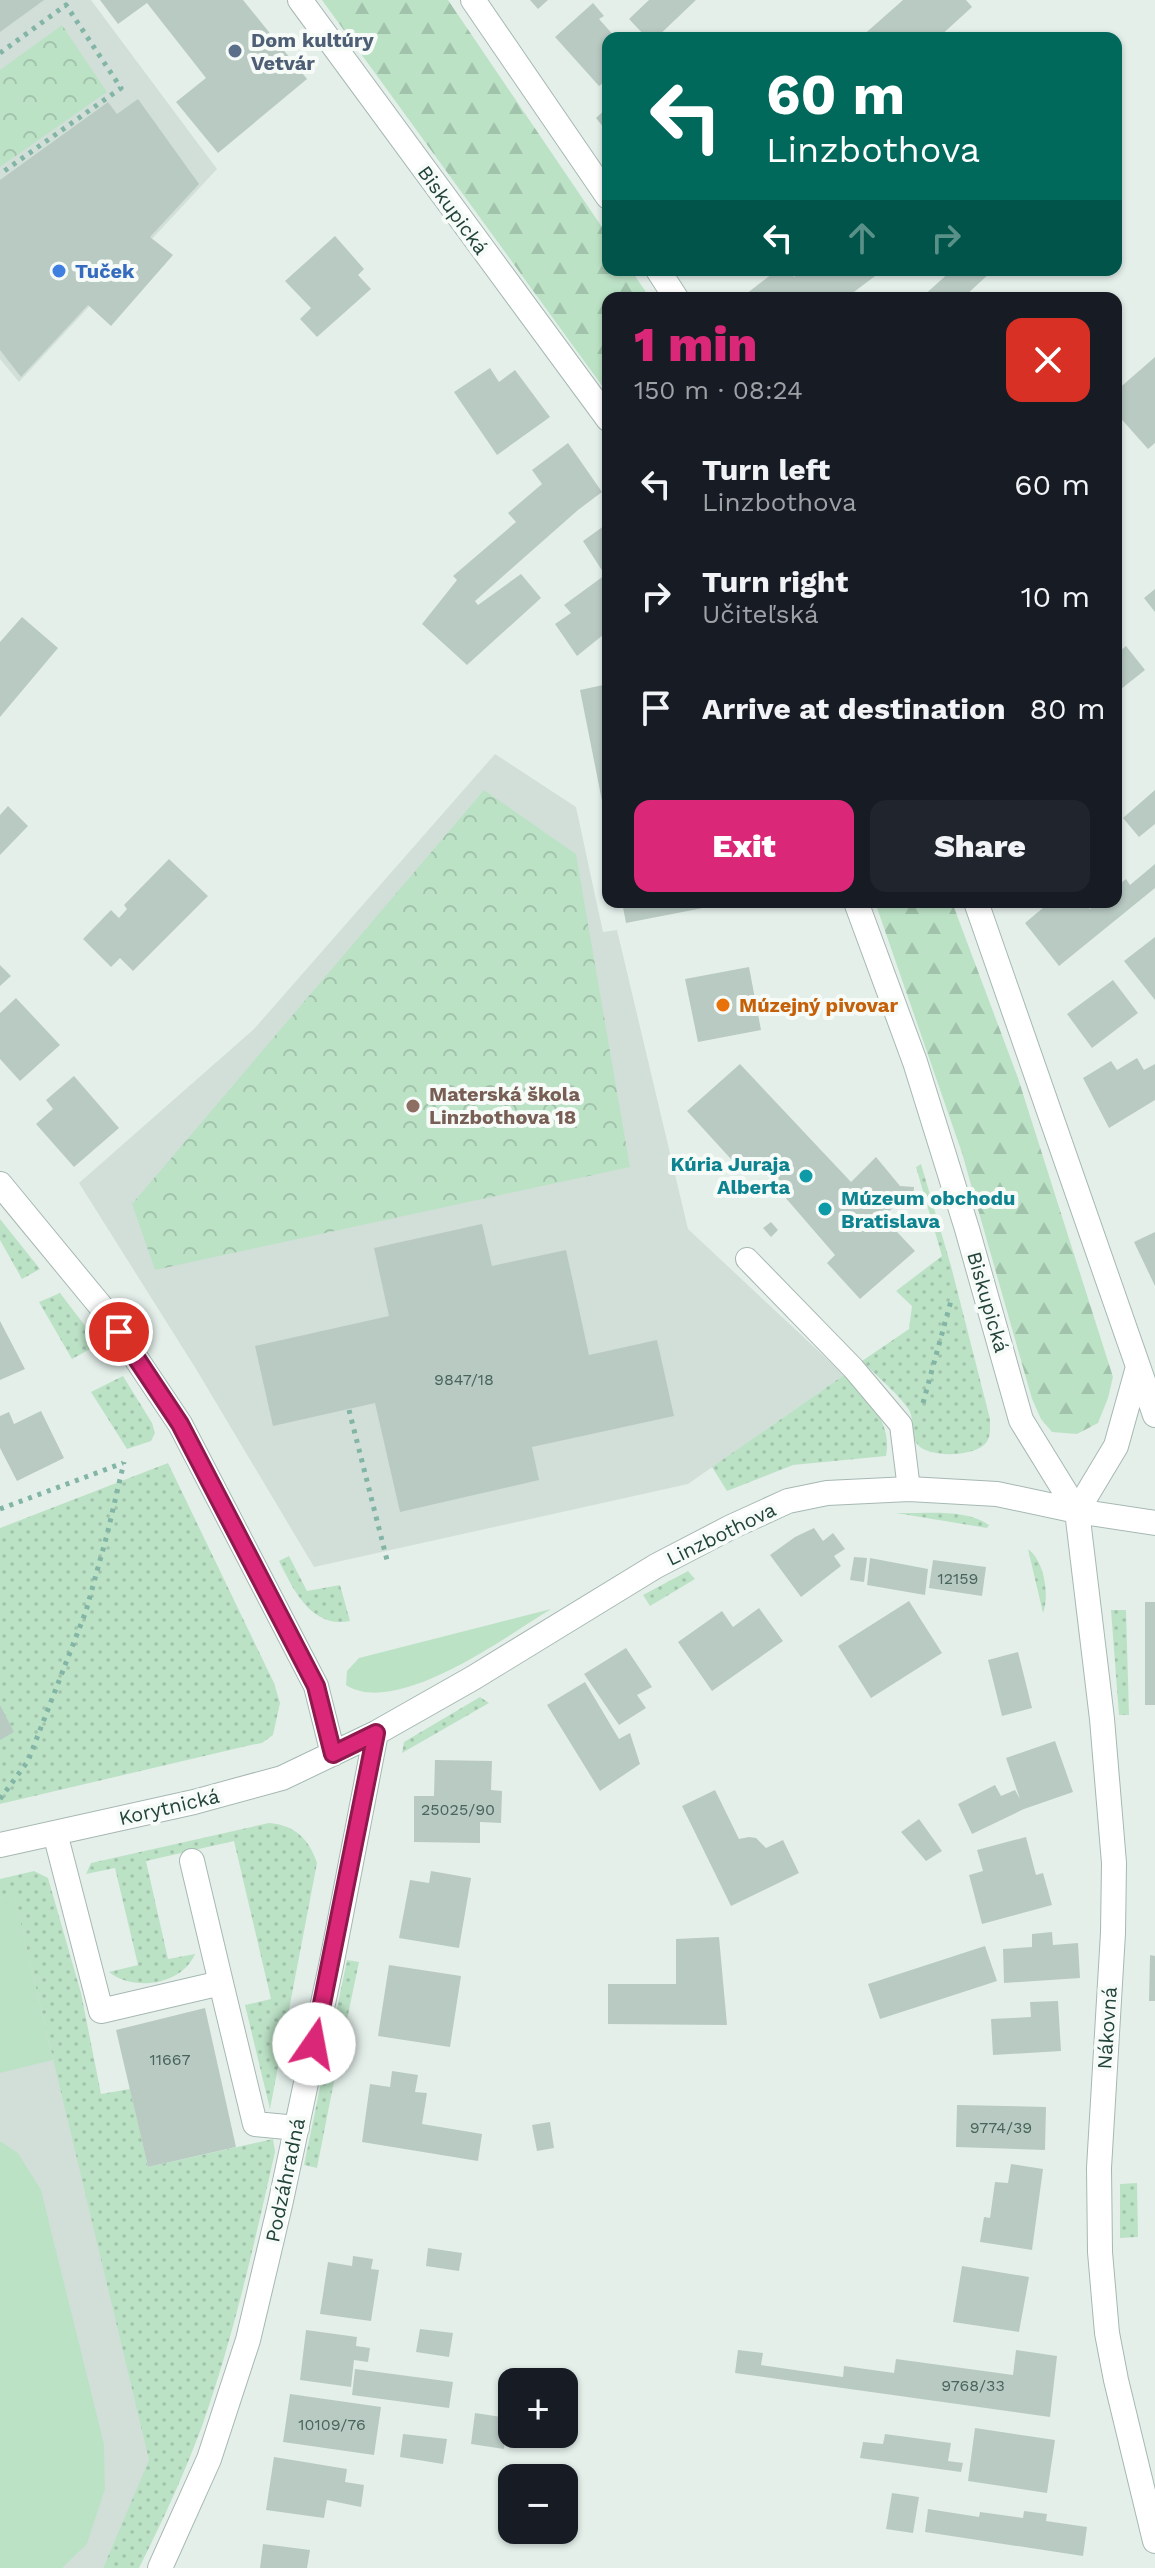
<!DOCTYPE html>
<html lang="en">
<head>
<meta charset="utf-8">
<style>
  :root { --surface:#171b24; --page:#20242c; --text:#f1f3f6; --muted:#9ea1a6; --accent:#db2777 }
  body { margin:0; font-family:"Work Sans",sans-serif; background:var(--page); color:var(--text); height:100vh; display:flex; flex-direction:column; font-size:30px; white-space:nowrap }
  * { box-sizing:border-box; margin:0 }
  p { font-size:26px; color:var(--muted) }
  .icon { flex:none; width:44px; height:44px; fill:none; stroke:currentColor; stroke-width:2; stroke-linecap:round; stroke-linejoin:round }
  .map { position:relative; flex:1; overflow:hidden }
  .details { position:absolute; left:602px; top:292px; width:520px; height:616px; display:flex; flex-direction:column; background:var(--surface); border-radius:16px; box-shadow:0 2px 6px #0004 }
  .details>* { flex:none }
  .guide { position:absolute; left:602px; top:32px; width:520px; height:244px; border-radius:16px; box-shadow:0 2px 6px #0004; background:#00695c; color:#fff; overflow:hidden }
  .buttons { position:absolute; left:498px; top:2368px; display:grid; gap:16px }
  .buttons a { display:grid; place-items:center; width:80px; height:80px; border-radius:16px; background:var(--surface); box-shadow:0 2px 6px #0004; font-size:40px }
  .pin { position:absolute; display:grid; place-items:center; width:68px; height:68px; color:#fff; margin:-34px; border:4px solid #fff; border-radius:50%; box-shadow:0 2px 8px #0007 }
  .me { position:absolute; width:88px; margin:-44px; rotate:12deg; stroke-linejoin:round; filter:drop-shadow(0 0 6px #0008) }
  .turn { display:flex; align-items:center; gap:28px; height:168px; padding:0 32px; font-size:36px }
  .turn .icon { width:104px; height:104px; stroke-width:2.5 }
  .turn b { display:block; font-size:56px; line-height:68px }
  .lanes { display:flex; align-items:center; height:76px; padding:0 32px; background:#0003; justify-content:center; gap:40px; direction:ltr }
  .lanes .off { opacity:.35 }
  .round { display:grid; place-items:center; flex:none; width:84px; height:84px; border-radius:16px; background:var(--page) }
  .head { display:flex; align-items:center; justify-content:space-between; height:136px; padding:0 32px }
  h1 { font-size:48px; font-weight:800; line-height:60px; color:var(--accent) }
  .button { display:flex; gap:16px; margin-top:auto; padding:16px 32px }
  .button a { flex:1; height:92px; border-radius:16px; background:var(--accent); color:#fff; font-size:32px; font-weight:800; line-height:92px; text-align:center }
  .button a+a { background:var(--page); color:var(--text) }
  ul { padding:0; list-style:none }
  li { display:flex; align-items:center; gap:24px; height:112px; padding:0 32px }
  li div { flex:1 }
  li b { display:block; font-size:30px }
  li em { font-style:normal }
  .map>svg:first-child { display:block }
</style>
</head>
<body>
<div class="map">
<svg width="1155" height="2568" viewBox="0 0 1155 2568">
  <defs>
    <pattern id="grass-dots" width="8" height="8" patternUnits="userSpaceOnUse" patternTransform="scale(2)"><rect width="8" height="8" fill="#bce2c6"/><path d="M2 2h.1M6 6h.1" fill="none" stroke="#a1c3ab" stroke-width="1.8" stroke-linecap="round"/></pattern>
    <pattern id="forest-firs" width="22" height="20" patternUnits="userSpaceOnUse" patternTransform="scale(2)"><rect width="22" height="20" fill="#bce2c6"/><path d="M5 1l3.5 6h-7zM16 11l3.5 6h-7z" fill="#a1c3ab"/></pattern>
    <pattern id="park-crowns" width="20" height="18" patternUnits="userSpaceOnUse" patternTransform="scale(2)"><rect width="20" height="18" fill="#bce2c6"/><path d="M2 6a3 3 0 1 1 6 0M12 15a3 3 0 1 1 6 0" fill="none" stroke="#a1c3ab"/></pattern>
  </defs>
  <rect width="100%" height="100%" fill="#e4efea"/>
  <path fill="#d2dfd9" d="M0 0H91L217 169 19 382 0 359Z
    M495 754 576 807 603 932 617 930 688 1229 844 1375 688 1484 314 1567 196 1369 79 1183 254 1029Z
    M14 1895 150 2460 103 2568H0V1898Z"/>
  <path fill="url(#grass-dots)" d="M921 1164 951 1266 990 1419C990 1428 991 1436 986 1443 975 1457 929 1458 918 1445 909 1435 915 1420 909 1410 899 1394 875 1375 862 1361L909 1329 912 1306 896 1291 942 1256 916 1167Z
    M0 1219 40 1269 22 1279 0 1240Z
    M60 1293 99 1344 72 1359 39 1302Z
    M844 1375C866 1401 893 1420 886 1456L793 1465 727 1491 712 1467Z
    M123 1376 152 1423 155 1433 151 1441 127 1449 91 1392Z
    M168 1463 274 1683 280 1703 273 1735 262 1743 251 1745 0 1804V1528Z
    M896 1513C923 1514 966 1508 989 1525L987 1528Z
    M1028 1549C1044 1560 1050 1595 1043 1613Z
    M289 1556 307 1591 340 1585 350 1621C311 1629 293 1589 279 1561Z
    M688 1571 695 1579 650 1606 643 1595Z
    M1111 1610H1126L1129 1715H1119Z
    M480 1697 489 1703 402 1753 404 1742Z
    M269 1823C295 1825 309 1839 317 1863L270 2109 245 2005 271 1999 234 1841 146 1861 168 1959 195 1954C182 1985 134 1992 109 1972L138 1965 115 1868 86 1874 91 1863Z
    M34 1871 48 1878 81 1993 101 2094 130 2089 148 2167 273 2139 275 2152C254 2245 233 2339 201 2429 183 2477 162 2522 139 2568H103L149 2460 14 1896 0 1898V1879Z
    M347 1960 359 1962 344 2034 332 2032Z
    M323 2073 335 2076 317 2168 304 2165Z
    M1137 2183 1138 2237 1120 2238V2184Z"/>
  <path fill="url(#forest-firs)" d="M322 0H448L608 236V270H631L650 298H608V394Z
    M875 902H952L1018 1078 1113 1377 1108 1398 1098 1423 1077 1434 1052 1432 1041 1419 1032 1399 962 1153Z"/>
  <path fill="url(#park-crowns)" d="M62 25 107 92 0 167V70Z
    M484 790 576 854 630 1167 155 1270 132 1204Z"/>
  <path fill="#bce2c6" d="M551 1609C507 1636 396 1718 346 1685L347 1671 359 1658Z
    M14 1895 53 2060 0 2073V1898Z
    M0 2141 18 2153 41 2190 104 2444 105 2489 87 2544 62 2568H0Z"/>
  <path fill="#b9cac3" d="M0 0H44L0 32Z
    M100 0H243L307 79 218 153 176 102 206 78 147 3 118 24Z
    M530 0H548L538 9Z
    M649 0H696L656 38H647L629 19Z
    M903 0H966L972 7 938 38H860Z
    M593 3 604 16 599 19 616 38H608V79L599 86 555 37Z
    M138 99 199 184 150 237 173 255 111 326 88 305 21 377 0 350V180L108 102 117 114Z
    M608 107V133L596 118Z
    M335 236 364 269 358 275 371 289 317 337 300 319 311 308 285 281Z
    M777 270H789L794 277 805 270H883L846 298H741Z
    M952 270H993L963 298H921Z
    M1155 357V443L1148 449 1116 413V391Z
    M490 368 499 382 515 370 550 417 497 455 454 392Z
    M568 443 602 492 578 510 475 601 478 605 521 574 541 598 467 665 422 624 457 580 453 576 516 522 508 513 542 484 532 470Z
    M608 523V631L577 656 555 624 571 613 564 605 605 575 583 541Z
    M1155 589V612L1144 598Z
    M22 617 58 648 0 717V642Z
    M1126 646 1145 670 1116 693V654Z
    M608 684V826H607L580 690Z
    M1155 790V824L1139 837 1123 818Z
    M8 806 28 826 0 855V815Z
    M169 859 208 896 133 971 120 958 111 967 83 939 111 910 119 918 127 909 124 905Z
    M1155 864V888L1059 966 1025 923 1050 902H1083L1090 909 1098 902H1116V887L1126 879 1130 885Z
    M622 902H702L703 908 626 923Z
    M1155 937V1000L1124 961Z
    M0 965 11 976 0 986Z
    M749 967 761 1030 698 1042 685 979Z
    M1113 980 1138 1013 1092 1048 1067 1014Z
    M16 998 60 1045 20 1081 0 1059V1013Z
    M1137 1058 1144 1070 1155 1064V1100L1109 1128 1083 1078 1111 1061 1117 1070Z
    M740 1064 851 1182 876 1157 900 1186 914 1187 913 1204 899 1202 883 1217 915 1251 860 1299 827 1263 835 1255 753 1160 741 1170 687 1111Z
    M74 1076 119 1128 74 1167 36 1124 53 1109 46 1100Z
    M771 1222 778 1230 771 1237 763 1228Z
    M482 1224 492 1266 566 1250 589 1355 657 1340 674 1416 532 1447 539 1480 400 1512 375 1403 273 1426 255 1346 389 1316 374 1248Z
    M1155 1232V1286L1134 1242Z
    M0 1321 25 1369 0 1380Z
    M41 1411 64 1458 17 1481 0 1448V1416L9 1412 14 1424Z
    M814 1528 823 1541 833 1533 845 1549 834 1556 841 1566 801 1597 770 1555 795 1537Z
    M854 1557 867 1558 864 1582 850 1580Z
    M870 1558 928 1569 925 1595 867 1585Z
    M933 1560 986 1567 982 1596 929 1588Z
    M909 1601 942 1653 871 1698 838 1646Z
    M1145 1602H1155V1705H1145Z
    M759 1608 783 1641 712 1691 678 1642 722 1611 733 1627Z
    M626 1648 652 1687 637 1695 646 1708 619 1725 584 1674Z
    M1018 1652 1032 1708 1002 1716 988 1660Z
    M585 1682 619 1739 630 1733 640 1764 600 1791 547 1705Z
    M0 1705 14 1732 0 1740Z
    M1055 1741 1073 1792 1024 1809 972 1834 958 1804 995 1785 1001 1796 1015 1790 1020 1799 1006 1758Z
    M435 1760 492 1761 491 1790 502 1791 501 1823 480 1822V1843L414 1842V1796H434Z
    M715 1790 739 1839 749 1837 756 1838 766 1848 783 1840 799 1873 731 1906 682 1806Z
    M919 1819 942 1851 926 1861 901 1832Z
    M1026 1837 1036 1875 1043 1873 1052 1905 982 1924 969 1875 983 1871 977 1850Z
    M431 1871 471 1878 459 1948 399 1938 410 1880 429 1883Z
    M1052 1932 1053 1945 1078 1943 1080 1978 1004 1983 1003 1949 1032 1947V1934Z
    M719 1937 727 2025 608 2024V1984H676V1939Z
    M985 1946 997 1981 880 2019 868 1984Z
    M1150 1955 1155 1956V2001H1149Z
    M389 1965 461 1976 450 2047 378 2036Z
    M1058 2001 1061 2051 993 2055 991 2019 1031 2017 1030 2002Z
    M205 2008 236 2147 148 2167 116 2030Z
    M392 2071 418 2075 415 2092 427 2093 422 2124 482 2134 478 2161 362 2142 370 2084 390 2087Z
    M957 2105 1046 2107 1045 2150 956 2147Z
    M550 2122 554 2148 537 2151 532 2125Z
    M1011 2164 1043 2169 1032 2250 980 2242 984 2217 990 2218 995 2182 1008 2183Z
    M428 2248 462 2253 459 2271 426 2266Z
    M353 2256 373 2259 371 2269 379 2270 371 2321 320 2314 328 2262 352 2266Z
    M962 2266 1029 2277 1019 2332 953 2322Z
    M420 2329 453 2333 449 2357 416 2352Z
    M306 2330 357 2337 356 2346 370 2348 368 2362 354 2360 351 2387 300 2380Z
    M738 2350 763 2353 761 2365 843 2377 844 2366 894 2373 896 2359 1013 2375 1016 2350 1057 2356 1050 2417 735 2373Z
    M355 2369 453 2382 449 2408 352 2395Z
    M290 2394 381 2407 374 2455 283 2442Z
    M475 2413 508 2418 504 2449 471 2444Z
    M975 2428 1055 2440 1047 2493 968 2481Z
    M403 2434 447 2439 443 2464 400 2457Z
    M885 2434 951 2443 948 2461 963 2463 961 2472 860 2458 863 2442 883 2444Z
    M274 2457 347 2469 345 2482 364 2485 361 2507 327 2500 324 2518 266 2510Z
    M892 2493 919 2497 913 2533 886 2529Z
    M928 2509 979 2517 980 2512 1023 2518 1024 2511 1047 2514 1046 2521 1087 2527 1083 2556 925 2532Z
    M263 2544 310 2550 307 2568H260Z"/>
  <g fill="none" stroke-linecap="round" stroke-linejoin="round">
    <defs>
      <path id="service" d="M747 1259 853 1368 901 1425 909 1489"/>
      <path id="minor" d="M300 0 608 419
        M473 0 608 197
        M658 270 676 298
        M856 902 915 1062 967 1229 1021 1420 1077 1511 1102 1719 1114 1863 1113 1933 1099 2168 1100 2252 1107 2333 1116 2380 1155 2541
        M976 902 1155 1415
        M0 1184 103 1309 180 1424 316 1686 333 1754
        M1077 1511 1116 1446 1138 1367
        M55 1833 101 2011 221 1983 192 1861
        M0 1845 194 1802 282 1778 376 1733 473 1678 656 1566 731 1527 788 1501 827 1493 909 1489 997 1494 1077 1511 1155 1523
        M221 1983 255 2124 297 2128
        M160 2568 209 2459 248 2340 280 2205 332 1961 376 1733"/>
    </defs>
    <use href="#service" stroke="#a6b8b2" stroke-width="24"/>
    <use href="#minor" stroke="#a6b8b2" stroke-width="26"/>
    <path stroke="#82b5a5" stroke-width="5" stroke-dasharray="4 6" stroke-linecap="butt" d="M0 53 66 5 121 88 0 174
      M607 670H608
      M923 1403 952 1297
      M349 1410 388 1564
      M0 1509 123 1463
      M0 1799 28 1761 86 1611 107 1535 124 1462"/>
    <use href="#service" stroke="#fff" stroke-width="22"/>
    <use href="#minor" stroke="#fff" stroke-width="24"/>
  </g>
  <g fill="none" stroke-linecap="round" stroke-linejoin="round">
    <defs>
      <path id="route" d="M119 1332 180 1424 316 1686 333 1754 376 1733 314 2044"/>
    </defs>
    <use href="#route" stroke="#8e194d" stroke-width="20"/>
    <use href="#route" stroke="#db2777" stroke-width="14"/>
  </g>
  <circle fill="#5c6f8a" stroke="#f6fbf8" stroke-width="3" cx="235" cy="51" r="8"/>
  <circle fill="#3f7fe0" stroke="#f6fbf8" stroke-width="3" cx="59" cy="271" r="8"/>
  <circle fill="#e8710a" stroke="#f6fbf8" stroke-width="3" cx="723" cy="1005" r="8"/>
  <circle fill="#8d6e63" stroke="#f6fbf8" stroke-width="3" cx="413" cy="1106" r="8"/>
  <g fill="#0f9aa8" stroke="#f6fbf8" stroke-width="3">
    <circle cx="806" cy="1176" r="8"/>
    <circle cx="825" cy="1209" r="8"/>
  </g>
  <g text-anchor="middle" stroke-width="8" stroke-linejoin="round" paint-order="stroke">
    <g font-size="16" fill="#48655c">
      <text x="464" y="1385">9847/18</text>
      <text x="958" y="1584">12159</text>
      <text x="458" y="1815">25025/90</text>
      <text x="170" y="2065">11667</text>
      <text x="1001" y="2133">9774/39</text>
      <text x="973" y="2391">9768/33</text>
      <text x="332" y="2430">10109/76</text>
    </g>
    <g font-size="20" font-weight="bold" fill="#4e5e75" stroke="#f6fbf8" text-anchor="start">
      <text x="251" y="47">Dom kultúry<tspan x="251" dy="23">Vetvár</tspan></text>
    </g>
    <g font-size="20" fill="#22433a" stroke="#f6fbf8">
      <text transform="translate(453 210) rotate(54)" y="7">Biskupická</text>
      <text transform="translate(988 1302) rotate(74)" y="7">Biskupická</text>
      <text transform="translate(721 1534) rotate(-26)" y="7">Linzbothova</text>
      <text transform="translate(169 1807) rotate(-13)" y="7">Korytnická</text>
      <text transform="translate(1107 2028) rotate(-86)" y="7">Nákovná</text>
      <text transform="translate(285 2180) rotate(-78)" y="7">Podzáhradná</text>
    </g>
    <g font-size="20" font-weight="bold" fill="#366cbe" stroke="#f6fbf8" text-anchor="start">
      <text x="75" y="278">Tuček</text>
    </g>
    <g font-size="20" font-weight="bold" fill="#c56008" stroke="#f6fbf8" text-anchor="start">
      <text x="739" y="1012">Múzejný pivovar</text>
    </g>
    <g font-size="20" font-weight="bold" fill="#785e54" stroke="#f6fbf8" text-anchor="start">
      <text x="429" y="1101">Materská škola<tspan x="429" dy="23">Linzbothova 18</tspan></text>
    </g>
    <g font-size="20" font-weight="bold" fill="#0d838f" stroke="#f6fbf8" text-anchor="end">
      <text x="790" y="1171">Kúria Juraja<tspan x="790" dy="23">Alberta</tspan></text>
      <text x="841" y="1205" text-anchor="start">Múzeum obchodu<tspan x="841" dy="23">Bratislava</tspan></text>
    </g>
  </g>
</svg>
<div class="buttons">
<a>+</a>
<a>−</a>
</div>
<div class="pin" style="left:119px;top:1332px;background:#d93025"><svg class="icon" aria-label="arrive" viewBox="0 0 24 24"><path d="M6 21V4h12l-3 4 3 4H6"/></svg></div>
<svg class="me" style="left:314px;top:2044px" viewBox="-20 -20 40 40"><circle r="19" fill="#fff"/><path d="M0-13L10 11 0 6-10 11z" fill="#db2777"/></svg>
<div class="guide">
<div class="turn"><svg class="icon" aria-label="left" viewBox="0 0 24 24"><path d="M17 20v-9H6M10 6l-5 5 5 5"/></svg><div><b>60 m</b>Linzbothova</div></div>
<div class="lanes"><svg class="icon" aria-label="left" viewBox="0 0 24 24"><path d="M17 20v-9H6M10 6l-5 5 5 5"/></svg><svg class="icon off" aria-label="ahead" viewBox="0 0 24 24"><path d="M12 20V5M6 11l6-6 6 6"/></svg><svg class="icon off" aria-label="right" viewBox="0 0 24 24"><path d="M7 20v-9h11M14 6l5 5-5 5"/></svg></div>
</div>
<section class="details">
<div class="head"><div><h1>1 min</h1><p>150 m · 08:24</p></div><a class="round" style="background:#d93025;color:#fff"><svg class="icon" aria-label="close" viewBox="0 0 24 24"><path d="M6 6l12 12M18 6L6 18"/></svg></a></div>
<ul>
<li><svg class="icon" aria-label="left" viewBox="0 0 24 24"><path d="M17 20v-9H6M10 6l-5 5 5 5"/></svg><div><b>Turn left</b><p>Linzbothova</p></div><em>60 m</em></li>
<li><svg class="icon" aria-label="right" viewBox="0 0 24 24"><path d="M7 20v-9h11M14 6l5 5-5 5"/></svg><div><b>Turn right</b><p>Učiteľská</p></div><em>10 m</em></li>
<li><svg class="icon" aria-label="arrive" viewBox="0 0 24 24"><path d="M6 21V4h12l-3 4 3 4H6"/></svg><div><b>Arrive at destination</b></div><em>80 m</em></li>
</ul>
<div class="button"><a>Exit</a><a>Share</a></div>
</section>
</div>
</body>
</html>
